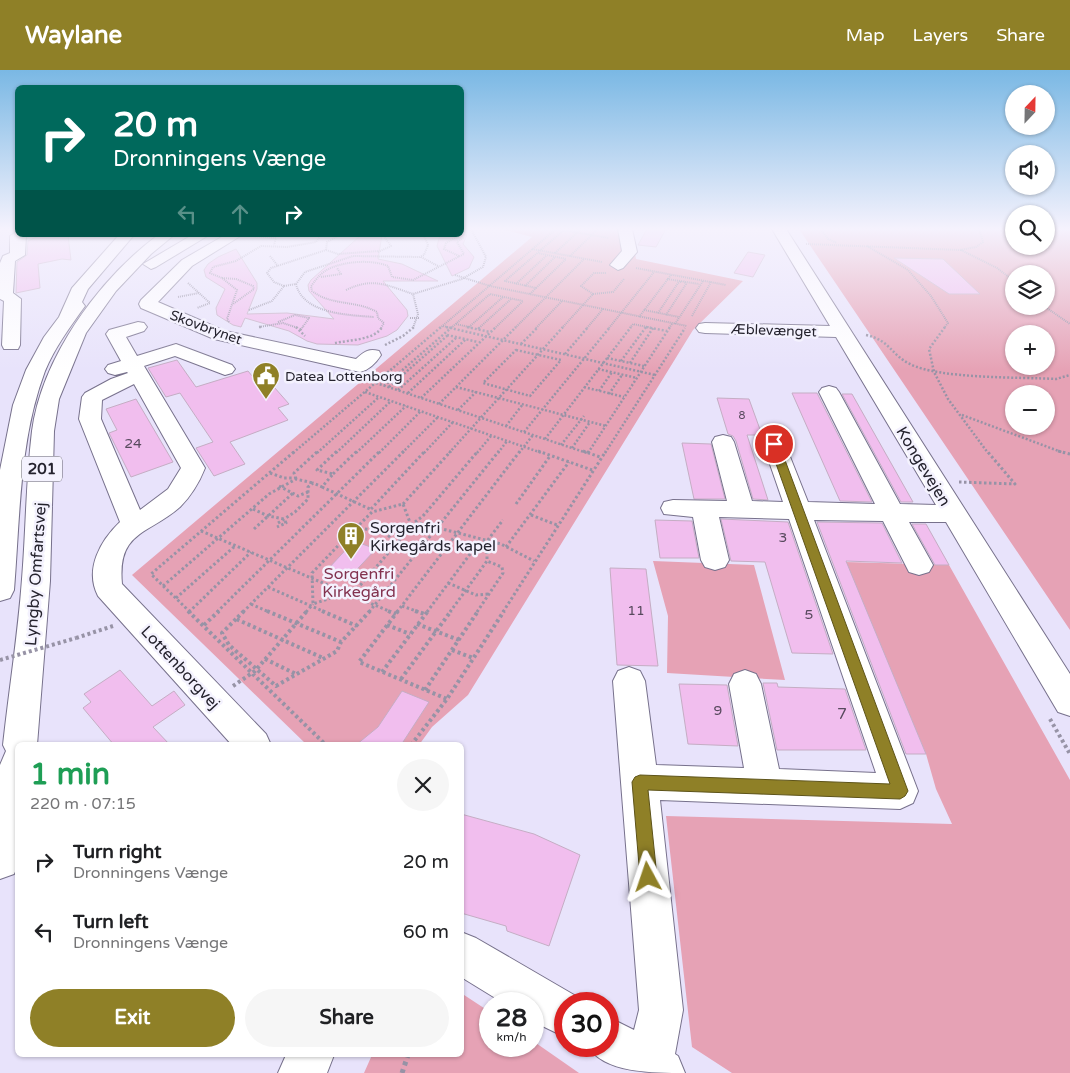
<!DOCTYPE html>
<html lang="en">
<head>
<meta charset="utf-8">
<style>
  :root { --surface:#fff; --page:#f6f6f6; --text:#202124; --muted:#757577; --accent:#8f8027 }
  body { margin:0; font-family:"Varela Round",sans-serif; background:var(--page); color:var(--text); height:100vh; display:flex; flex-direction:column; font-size:19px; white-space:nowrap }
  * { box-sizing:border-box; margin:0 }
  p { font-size:16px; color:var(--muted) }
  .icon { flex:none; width:28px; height:28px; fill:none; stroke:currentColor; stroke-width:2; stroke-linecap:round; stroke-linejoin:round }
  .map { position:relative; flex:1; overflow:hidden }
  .panel { position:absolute; left:15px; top:672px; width:449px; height:315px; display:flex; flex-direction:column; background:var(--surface); border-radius:8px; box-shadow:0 1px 4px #0004 }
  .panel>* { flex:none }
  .banner { position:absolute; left:15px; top:15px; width:449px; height:152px; border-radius:8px; box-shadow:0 1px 4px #0004; background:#00695c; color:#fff; overflow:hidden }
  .needle { width:32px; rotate:22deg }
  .fabs { position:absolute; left:1005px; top:15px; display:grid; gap:10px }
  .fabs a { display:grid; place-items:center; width:50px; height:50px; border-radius:50%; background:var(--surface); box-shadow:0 1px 4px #0004; font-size:25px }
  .speed { position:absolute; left:479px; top:922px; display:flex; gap:10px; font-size:25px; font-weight:700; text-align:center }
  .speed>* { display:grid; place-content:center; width:65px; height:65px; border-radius:50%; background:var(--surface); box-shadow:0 1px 4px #0004; line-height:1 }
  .speed small { font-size:12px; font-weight:400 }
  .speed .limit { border:8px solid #d22; background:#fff; color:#111 }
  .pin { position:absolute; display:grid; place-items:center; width:42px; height:42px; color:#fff; margin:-21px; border:2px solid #fff; border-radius:50%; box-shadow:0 1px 5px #0007 }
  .me { position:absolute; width:55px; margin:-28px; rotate:355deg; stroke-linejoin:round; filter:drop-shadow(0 0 4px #0008) }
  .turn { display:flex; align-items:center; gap:18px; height:105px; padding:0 15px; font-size:22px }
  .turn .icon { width:65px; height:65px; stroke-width:2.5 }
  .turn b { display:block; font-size:35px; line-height:42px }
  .lanes { display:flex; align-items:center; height:48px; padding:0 15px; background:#0003; justify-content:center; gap:25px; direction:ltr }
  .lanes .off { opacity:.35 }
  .round { display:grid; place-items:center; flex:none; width:52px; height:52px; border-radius:26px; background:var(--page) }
  .headline { display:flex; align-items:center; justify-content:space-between; height:85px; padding:0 15px }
  h1 { font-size:30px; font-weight:800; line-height:38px; color:#1e9e55 }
  .primary-button { display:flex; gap:10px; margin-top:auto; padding:10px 15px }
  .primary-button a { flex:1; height:58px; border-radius:30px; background:var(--accent); color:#fff; font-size:20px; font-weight:800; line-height:58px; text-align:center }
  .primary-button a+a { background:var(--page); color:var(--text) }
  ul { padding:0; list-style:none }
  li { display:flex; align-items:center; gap:15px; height:70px; padding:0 15px }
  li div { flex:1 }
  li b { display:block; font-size:19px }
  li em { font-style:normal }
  header { display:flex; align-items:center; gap:30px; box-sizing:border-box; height:70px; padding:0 25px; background:var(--accent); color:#fff }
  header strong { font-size:24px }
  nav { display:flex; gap:28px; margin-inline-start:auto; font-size:18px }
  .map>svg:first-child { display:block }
</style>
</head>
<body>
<header>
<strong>Waylane</strong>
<nav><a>Map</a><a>Layers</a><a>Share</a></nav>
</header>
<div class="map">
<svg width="1070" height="1003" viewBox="0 0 1070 1003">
  <rect width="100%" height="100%" fill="#e8e3fb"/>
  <path fill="#e6a2b5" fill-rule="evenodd" d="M502 159H631L636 189 743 211 693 260 468 625 432 657 419 675H307L132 505 532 167Z
    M799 159H1014V176H1046V159H1070V560ZM1014 204H1046V236H1014ZM1014 264H1046V296H1014ZM1014 324H1046V356H1014Z
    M653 491 754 495 785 610 667 603 668 546Z
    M845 492 949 495 1070 710V1003H732L692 977 666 746 952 754 936 719 926 684Z
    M461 923 490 942V976H532L533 971 579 1003H364L372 985H461Z"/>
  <path fill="#f1beee" stroke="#c5adc4" d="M647 159H666L656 177 638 175Z
    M41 165H68L71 190 62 189 38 194 40 218 16 223 17 192 27 185 28 171Z
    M361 165H382L378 189 402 194 438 211H383L407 240 408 246 397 260 387 266 358 275 317 274 307 271 289 261 245 248 241 257 233 255 217 245 216 238 225 219 206 207 204 200 208 194 218 187 236 179 257 213V219L247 244 287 243 334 249 309 221 308 215 311 210Z
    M440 165H467L463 174 474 187 469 198 452 206 437 176Z
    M748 182 765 185 753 207 734 203Z
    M894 188 943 189 980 224H949Z
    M177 290 196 317 248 301 257 312 267 309 289 334 278 338 288 350 230 372 245 394 214 406 196 378 213 372 180 323 166 327 148 298Z
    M792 323H817L872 432 840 431Z
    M842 324H852L913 432H901Z
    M717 328 749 329 762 365H747L768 430 753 429 736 371 733 366 728 364Z
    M136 329 173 392 131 407 109 363 117 360 106 339Z
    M682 373 711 374 725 429H694Z
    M721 449 788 452 833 584 792 583 765 492 731 491Z
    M655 450 692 451 699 488H660Z
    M817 452 882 453 902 493 846 491 926 684H906Z
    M912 454H926L949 495H935Z
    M354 471 376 479 348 509 327 500Z
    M610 498 646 499 658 596 617 595Z
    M120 600 152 636 174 621 185 635 153 657 170 675H114L83 638 91 632 84 624Z
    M763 613H777L778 617 845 619 866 680H777Z
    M679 614 727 615 738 676 688 674Z
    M402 621 429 632 403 672 409 675H356L378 657Z
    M461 744 534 764 580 785 549 876 507 861 506 856 461 843Z"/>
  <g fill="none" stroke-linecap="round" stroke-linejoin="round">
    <defs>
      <path id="minor" d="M618 159H632L637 182 623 198 618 200 610 195 622 181Z
        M772 159H786L1070 604V646L1058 642 946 452H909L933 495 929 502 919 505 909 502 883 451 814 450 918 721 913 733 900 739 660 730 683 940 675 984 678 986 685 1003C653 1003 603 1003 588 976H608V947L634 960 639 940 613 611 618 601 629 597 640 601 645 611 656 695 744 698 729 614 734 604 745 600 756 604 761 614 779 699 876 703 789 449 719 447 729 490 725 497 715 500 705 497 701 490 693 447 664 444 661 438 664 432 673 430 727 431 712 372 715 367 723 365 731 367 734 372 752 431 783 432 763 374 766 369 774 367 782 369 785 374 808 432 875 434 819 322 822 318 829 316 836 318 839 322 900 434 936 435 836 267 705 263 699 262 696 258 699 254 705 253 830 256Z
        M18 161V165H26L25 185 15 191 13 223 21 229 20 275 18 279H4L2 275 4 231 0 229V193L3 186 10 183V166Z
        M225 165H242L192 196 158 232 225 261 356 289C364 282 368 278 379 281L381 285C376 293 369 300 360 302L214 269 141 238 139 234 141 230 182 190Z
        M138 252 144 253 147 257 144 261 126 267 137 286 176 274 232 295 235 299 232 303 225 305 175 286 144 296 205 398C199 413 191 426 180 437 148 465 117 461 122 514L266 664 271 675H232L98 526C84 499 101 470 120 452L79 349 82 327 85 323 111 309 128 303 127 302 115 305 108 303 105 299 108 295 121 291 106 264 109 260ZM134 314 181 398 168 419 140 440 101 349 102 330Z
        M461 862 476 868 581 929 583 934H565V967L532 951V934H505L461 907Z
        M286 985H334L327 1003H278Z"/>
      <path id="highway" d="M119 165H134L88 219 82 232 85 236C70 257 55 277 45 301 19 370 20 447 14 520L10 528 0 531V400L13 335 26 300 44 267 59 247 72 218Z
        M158 165H174L151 184 116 221 86 263 59 329 54 361 50 511 37 675H18V795L14 804 0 809V695L6 681 3 675C9 620 18 564 22 509 26 460 26 410 32 361 42 287 99 209 158 165Z
        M192 165H209L156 197 151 199 143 194Z"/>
    </defs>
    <use href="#minor" stroke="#77718c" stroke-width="2"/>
    <use href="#highway" stroke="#77718c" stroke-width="2"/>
    <path stroke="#9793a6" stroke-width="2" stroke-dasharray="1 1" stroke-linecap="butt" d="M556 159 609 168
      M821 159 828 169 837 173
      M251 166 276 168 274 175
      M424 166 436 165
      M806 174 960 180 976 177 983 172 979 159
      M867 176 908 200 931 226 948 253 944 258
      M532 179 602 192
      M326 180 338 184 379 181
      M961 180 997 198 1014 211
      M378 182 391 176 383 165
      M555 183 581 159
      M270 186 278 196
      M459 186 444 179 446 173 460 165
      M570 186 598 159
      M421 187 438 196
      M636 198 726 215
      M455 205 490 216 687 256
      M321 207 341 204 337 198
      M222 208 236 209 253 216 254 219 233 234
      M667 209 699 214
      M188 213 210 233 197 238
      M296 214C303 244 348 245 374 247
      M516 214 546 186
      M284 216 296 214 305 202 353 186 420 187 424 185 428 175 424 166 393 165
      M525 216 555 187
      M536 218 566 189 538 183
      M346 220C373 207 386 215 413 224
      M530 224 536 218 505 211 565 159
      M593 224 613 222 624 209
      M178 227 199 223
      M1044 236 1070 254
      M249 240 272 231 284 216 274 212 267 203 271 198 326 180 327 172 340 165
      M644 240 679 247
      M658 243 678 213 682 211
      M666 245 686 214 684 211
      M692 246 711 212
      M639 247 671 205
      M410 248H419
      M229 252 227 249 237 220 222 208 210 203 213 197 236 191 261 176 287 177 316 172 321 165
      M278 252 295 245 309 248 302 258
      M456 254 473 258
      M675 254 703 211
      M443 256 451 258
      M259 257 283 253 298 258
      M469 257 503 227
      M381 258 384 253 378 248 377 242C356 230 331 236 312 221L311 216C315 211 319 205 325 201 341 191 371 189 388 196L392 207 413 210 464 184 457 172 463 168 461 165
      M413 258 418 244 413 224 462 209 483 197 486 187 471 159
      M440 258 556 159
      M451 258 490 224 523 231 495 258
      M479 258 511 229
      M515 258 584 189
      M536 258 562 231
      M562 258 593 224 581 216 594 203H606
      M587 258 603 239
      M609 258 654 202
      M630 258 633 254 652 258
      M669 258 672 254"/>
    <path stroke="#9793a6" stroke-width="2.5" stroke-dasharray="2 2" stroke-linecap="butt" d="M259 257H261
      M296 257 305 266
      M446 257 655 305
      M467 257 490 262
      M646 257 667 261
      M945 257 929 279 934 302 948 329 988 383
      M478 259 481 257
      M300 260 303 257
      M447 265 478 272
      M866 265C890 270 891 285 910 294 939 309 1020 307 1056 309L1070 305
      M335 273C349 270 375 270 382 257
      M521 274 538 257
      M385 275 403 266 414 257
      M516 280 561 290 530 326 483 313Z
      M565 284 588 257
      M607 288 644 296
      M621 291 646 257
      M630 293 653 258
      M598 299 637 308
      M376 313 587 383
      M384 316 452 257
      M389 317 448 265
      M456 317 606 356
      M584 317 624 327
      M398 320 457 267
      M599 321 612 302
      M365 322 542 383
      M408 323 466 269
      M609 324 622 305
      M421 328 496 257
      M439 334 516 257
      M458 340 476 322
      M962 345 1064 383
      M506 356 523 334
      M524 362 610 257
      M545 369 631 257
      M561 375 584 346
      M572 378 590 352
      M293 383 441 257
      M317 383 379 327
      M336 383 391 331
      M356 383 406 336
      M379 383 421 341
      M402 383 438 347
      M424 383 453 352
      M449 383 563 257
      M477 383 491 366
      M498 383 507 371
      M519 383 533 365
      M588 383 670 257
      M605 383 685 258"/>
    <path stroke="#9793a6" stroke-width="3" stroke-dasharray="2.5 2.5" stroke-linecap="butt" d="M538 381 592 400
      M583 381 600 387
      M1058 381 1070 384
      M588 383 589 381
      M270 403 284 408H295
      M333 404 357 381
      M296 409 294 403 318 381
      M959 412 1015 414 987 381
      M279 416 298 426 308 422
      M322 417 372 440
      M403 434 451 381
      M516 434 550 386
      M253 439 268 446 284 449 286 453 277 457
      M371 439 425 381
      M531 445 557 455
      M415 452 501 474 534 491
      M278 453 295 442 308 429V417L313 413 322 417 333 404 317 400 337 381
      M411 455 423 446 478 381
      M355 458 383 461 397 473 357 519 313 534 312 503Z
      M356 458 372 442 403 434 411 455 397 473
      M254 459 293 423
      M201 461 391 542
      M506 477 569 392
      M448 513 476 525 489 524
      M163 516 269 424 296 409 313 413
      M268 517 325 542
      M176 528 235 476
      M251 534 269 542
      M402 536 419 542
      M189 542 251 482
      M190 542 151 504 295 381
      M217 542 380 381
      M243 542 404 381
      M306 542 313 534
      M369 542 499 381
      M397 542 520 381
      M427 542 473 480 487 471 503 450
      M450 542 487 491V472
      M477 542 503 503 502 497 487 491
      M503 542 606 381"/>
    <path stroke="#9793a6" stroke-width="4" stroke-dasharray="3 3" stroke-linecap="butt" d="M188 541 326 675
      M244 541 236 549 323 588
      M267 541 341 572
      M322 541 357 556
      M388 541 396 544
      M398 541 359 592 447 629
      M415 541 425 544
      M189 542 191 541
      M236 549 222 563 229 575 276 616 337 581 341 572 370 541
      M417 554 459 570
      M204 555 219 541
      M387 555 410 564
      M76 568 113 556
      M452 580 473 588
      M265 589 296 604
      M382 602 428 541
      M401 609 451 541
      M233 616 255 601 307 541
      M425 620 478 541
      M1050 649 1070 684
      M411 675 447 629 504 541"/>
    <path stroke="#9793a6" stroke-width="5" stroke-dasharray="4 4" stroke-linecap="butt" d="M402 1003 408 985"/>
    <use href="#minor" fill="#fff" fill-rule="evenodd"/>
    <use href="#highway" fill="#fff" fill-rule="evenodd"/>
    <path stroke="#9793a6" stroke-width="4" stroke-dasharray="3 3" stroke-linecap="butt" d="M0 590 76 568"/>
  </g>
  <linearGradient id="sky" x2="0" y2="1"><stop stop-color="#7ab8e4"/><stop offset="0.53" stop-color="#f5f2fd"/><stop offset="1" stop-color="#f5f2fd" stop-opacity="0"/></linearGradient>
  <rect width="1070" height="300" fill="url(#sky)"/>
  <path fill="#8f8027" stroke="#5d5319" d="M774 371 779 374 908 721 905 726 900 729 648 720 657 807 654 813 648 815 643 813 640 807 632 712 635 707 640 705 890 714 769 374Z"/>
  <defs>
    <symbol id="civic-pin" viewBox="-11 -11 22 30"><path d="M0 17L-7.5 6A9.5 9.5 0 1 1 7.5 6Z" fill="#8f8027" stroke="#f4f2fe"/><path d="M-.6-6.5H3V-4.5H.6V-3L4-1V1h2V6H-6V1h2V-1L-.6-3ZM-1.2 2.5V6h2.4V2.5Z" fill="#fff"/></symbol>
    <symbol id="building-pin" viewBox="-11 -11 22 30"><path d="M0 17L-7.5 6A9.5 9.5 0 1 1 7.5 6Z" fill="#8f8027" stroke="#f4f2fe"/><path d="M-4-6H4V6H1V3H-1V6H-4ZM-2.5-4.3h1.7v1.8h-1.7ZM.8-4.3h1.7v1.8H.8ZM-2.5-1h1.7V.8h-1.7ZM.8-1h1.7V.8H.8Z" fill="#fff"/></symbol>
  </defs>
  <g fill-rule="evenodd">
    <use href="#civic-pin" x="250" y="290" width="32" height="43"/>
    <use href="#building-pin" x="335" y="450" width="32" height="43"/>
  </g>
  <g text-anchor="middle" stroke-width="5" stroke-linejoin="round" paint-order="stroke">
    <g font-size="11" fill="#584a5e">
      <text x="742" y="349">8</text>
    </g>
    <g font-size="14" fill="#25232e" stroke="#f4f2fe">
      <text transform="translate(206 257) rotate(20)" y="5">Skovbrynet</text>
      <text transform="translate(774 260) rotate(2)" y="5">Æblevænget</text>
    </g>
    <g font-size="14" fill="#25232e" stroke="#f4f2fe" text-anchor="start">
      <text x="285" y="311">Datea Lottenborg</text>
    </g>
    <g font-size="14" fill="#584a5e">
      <text x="133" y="378">24</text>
      <text x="783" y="472">3</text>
      <text x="636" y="545">11</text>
      <text x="809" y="549">5</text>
      <text x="718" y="645">9</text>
    </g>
    <rect fill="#f4f2fe" stroke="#63616c" stroke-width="1" x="22" y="386.5" width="40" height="25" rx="4"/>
    <g font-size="15" font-weight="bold" fill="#25232e">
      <text x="42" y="404">201</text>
    </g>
    <g font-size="16" fill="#25232e" stroke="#f4f2fe">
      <text transform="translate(924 396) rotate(59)" y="6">Kongevejen</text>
      <text transform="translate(35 504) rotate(-86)" y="6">Lyngby Omfartsvej</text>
      <text transform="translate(181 597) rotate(47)" y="6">Lottenborgvej</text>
    </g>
    <g font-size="16" fill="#25232e" stroke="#f4f2fe" text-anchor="start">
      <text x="370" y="463">Sorgenfri<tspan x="370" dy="18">Kirkegårds kapel</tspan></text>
    </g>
    <g font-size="16" fill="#83324f" stroke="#f4f2fe">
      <text x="359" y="509">Sorgenfri<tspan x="359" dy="18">Kirkegård</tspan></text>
    </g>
    <g font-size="16" fill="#584a5e">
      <text x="842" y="649">7</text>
    </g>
  </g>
</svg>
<div class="fabs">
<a><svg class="needle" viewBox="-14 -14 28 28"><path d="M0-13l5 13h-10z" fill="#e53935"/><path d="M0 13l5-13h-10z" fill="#757577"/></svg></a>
<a><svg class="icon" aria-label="sound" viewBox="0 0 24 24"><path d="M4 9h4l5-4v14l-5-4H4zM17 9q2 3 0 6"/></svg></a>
<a><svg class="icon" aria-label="search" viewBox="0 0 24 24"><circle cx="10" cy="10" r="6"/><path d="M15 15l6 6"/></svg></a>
<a><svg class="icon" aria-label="layers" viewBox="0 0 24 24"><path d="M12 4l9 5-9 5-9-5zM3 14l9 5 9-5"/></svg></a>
<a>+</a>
<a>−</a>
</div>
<div class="speed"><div>28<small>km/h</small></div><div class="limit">30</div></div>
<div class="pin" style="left:774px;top:374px;background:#d93025"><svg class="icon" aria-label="arrive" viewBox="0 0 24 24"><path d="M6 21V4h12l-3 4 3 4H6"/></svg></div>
<svg class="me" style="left:648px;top:807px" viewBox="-20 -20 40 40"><path d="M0-17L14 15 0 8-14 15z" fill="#8f8027" stroke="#fff" stroke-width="4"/></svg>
<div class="banner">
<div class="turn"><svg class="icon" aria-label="right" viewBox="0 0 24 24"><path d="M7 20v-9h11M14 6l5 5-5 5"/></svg><div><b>20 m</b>Dronningens Vænge</div></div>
<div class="lanes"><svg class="icon off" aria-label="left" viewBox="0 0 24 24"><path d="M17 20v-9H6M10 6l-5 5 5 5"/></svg><svg class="icon off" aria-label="ahead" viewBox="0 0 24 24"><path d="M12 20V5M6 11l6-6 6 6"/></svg><svg class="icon" aria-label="right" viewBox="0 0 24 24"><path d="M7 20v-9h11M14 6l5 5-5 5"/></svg></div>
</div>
<section class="panel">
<div class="headline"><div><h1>1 min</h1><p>220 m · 07:15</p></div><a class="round"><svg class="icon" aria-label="close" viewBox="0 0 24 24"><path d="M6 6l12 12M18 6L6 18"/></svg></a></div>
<ul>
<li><svg class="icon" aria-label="right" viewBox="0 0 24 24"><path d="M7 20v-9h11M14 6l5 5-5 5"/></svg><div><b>Turn right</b><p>Dronningens Vænge</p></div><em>20 m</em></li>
<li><svg class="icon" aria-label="left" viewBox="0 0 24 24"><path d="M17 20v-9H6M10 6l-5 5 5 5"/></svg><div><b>Turn left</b><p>Dronningens Vænge</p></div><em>60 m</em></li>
</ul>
<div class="primary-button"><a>Exit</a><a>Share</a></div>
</section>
</div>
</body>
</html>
